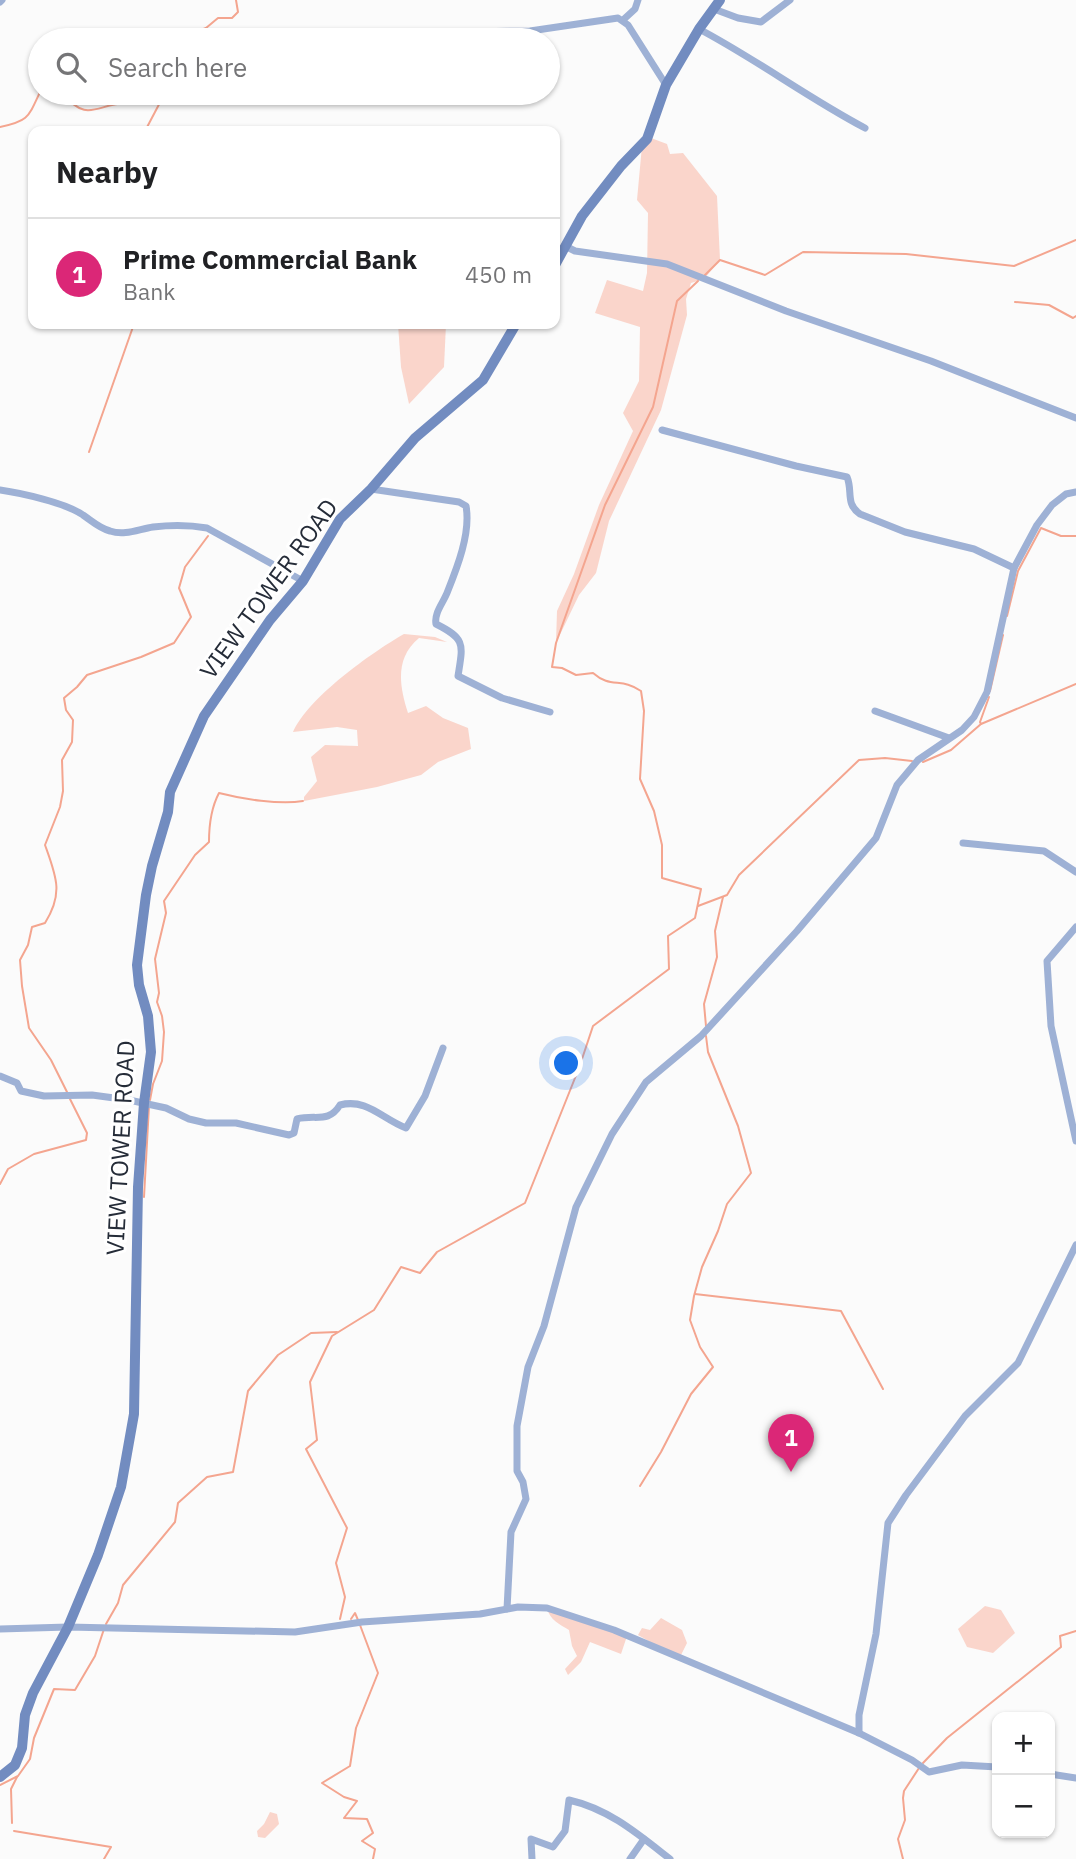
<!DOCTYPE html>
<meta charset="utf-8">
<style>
:root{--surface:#fff;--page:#f2f2f2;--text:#202124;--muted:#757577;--line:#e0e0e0;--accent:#db2777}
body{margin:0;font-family:"IBM Plex Sans",sans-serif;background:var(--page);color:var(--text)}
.controls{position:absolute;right:21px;bottom:21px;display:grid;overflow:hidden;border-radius:14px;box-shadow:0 2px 5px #0004}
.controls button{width:63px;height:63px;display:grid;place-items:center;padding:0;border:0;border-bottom:2px solid var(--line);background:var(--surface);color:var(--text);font:35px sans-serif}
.you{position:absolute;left:567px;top:1064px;width:24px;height:24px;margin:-18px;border:5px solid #fff;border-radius:50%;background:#1a73e8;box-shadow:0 0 0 10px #1a73e833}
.badge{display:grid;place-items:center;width:46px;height:46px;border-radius:50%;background:var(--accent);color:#fff;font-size:23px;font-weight:700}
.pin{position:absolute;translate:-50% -58px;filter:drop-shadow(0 2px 4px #0008)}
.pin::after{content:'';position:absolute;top:37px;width:24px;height:21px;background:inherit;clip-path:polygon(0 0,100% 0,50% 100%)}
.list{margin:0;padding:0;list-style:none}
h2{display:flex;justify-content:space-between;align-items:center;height:91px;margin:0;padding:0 28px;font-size:30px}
h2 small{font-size:23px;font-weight:400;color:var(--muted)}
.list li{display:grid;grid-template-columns:46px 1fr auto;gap:21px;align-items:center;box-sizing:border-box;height:112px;padding:0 28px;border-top:2px solid var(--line)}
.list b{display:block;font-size:26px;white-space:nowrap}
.list p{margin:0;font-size:23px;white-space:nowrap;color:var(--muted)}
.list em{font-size:23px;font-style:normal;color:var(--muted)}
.icon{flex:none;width:38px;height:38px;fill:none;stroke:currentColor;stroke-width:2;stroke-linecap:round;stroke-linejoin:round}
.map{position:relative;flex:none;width:1076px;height:1859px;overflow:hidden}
.search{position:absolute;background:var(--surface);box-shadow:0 2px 5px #0004;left:28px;top:28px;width:532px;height:77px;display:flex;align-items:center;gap:18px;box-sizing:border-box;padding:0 24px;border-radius:38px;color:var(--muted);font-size:26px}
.panel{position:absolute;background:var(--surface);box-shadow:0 2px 5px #0004;left:28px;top:126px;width:532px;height:203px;border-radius:14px}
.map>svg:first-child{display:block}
.green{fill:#fad5cb}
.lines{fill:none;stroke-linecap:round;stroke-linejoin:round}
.stream{stroke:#f4a58f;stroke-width:2}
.street{stroke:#9eb1d5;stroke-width:7}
.secondary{stroke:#728cc0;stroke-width:10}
.labels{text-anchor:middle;stroke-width:6;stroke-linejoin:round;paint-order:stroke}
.street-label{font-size:24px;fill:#252c38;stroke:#fff}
</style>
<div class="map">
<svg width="1076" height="1859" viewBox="0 0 1076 1859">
<rect width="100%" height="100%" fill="#fbfbfb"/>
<g class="green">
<polygon points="643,135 667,144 670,154 683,153 717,196 720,260 704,279 691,283 686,299 687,315 661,410 609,521 596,573 579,595 556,643 557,611 574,574 599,505 633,431 623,413 639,381 640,327 595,313 607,280 643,291 647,273 648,213 637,200"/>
<polygon points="398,324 446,324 444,367 409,404 401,367"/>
<path d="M404,634L435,637L447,642L419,638C395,658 399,685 408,713L426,706L443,718L468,728L471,749L438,762L421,775L377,787L304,801V797L317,781L311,757L325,745L358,746L357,730L337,727L293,732C309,697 371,653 404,634Z"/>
<polygon points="985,1606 1001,1610 1015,1633 993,1653 967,1647 958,1629"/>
<path d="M547,1608L627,1636L621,1654L590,1642L581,1662L568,1675L565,1669L577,1656L572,1646L569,1630C559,1624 550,1620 547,1608Z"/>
<polygon points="661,1618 682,1630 687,1643 681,1655 661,1648 638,1635 642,1628 650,1630"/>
<polygon points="270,1812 277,1814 279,1824 265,1838 258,1837 257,1831 264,1824"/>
</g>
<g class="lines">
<g class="stream">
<polyline points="175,40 206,28 218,18 232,18 238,12 236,0"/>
<path d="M62,93C88,124 96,104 126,103L131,93"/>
<polyline points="340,93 340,100 411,98 437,101"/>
<path d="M0,127C28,121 28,118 40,92"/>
<polyline points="145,131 165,93"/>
<polyline points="705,275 720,260 765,275 803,252 906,254 1014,266 1076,240"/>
<polyline points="1015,302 1049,305 1073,318 1076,316"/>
<polyline points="89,452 134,324"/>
<polyline points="1007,616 1018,571 1041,528 1061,536 1076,536"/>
<polyline points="990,691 1003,635"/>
<polyline points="981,724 980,722 989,697"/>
<polyline points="923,762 951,750 981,724 1076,684"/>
<polyline points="698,906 727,895 739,875 859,760 885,758 912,761"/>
<polyline points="706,1026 704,1004 717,957 715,931 723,897"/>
<path d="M68,1094L51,1060L29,1028L22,986L20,960L28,945L32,927L45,923C64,893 56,876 45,845L60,807L63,791L62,760L72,742L73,720L66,710L64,698L77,687L87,675L141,657L174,643L191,617L179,588L185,567L208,536"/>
<path d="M150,1100L153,1084L162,1061L164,1032L162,1016L157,1002L159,993L155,959L166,913L164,901L195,855L209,842C209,826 211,808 219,793C242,799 280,805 303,801"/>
<polyline points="0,1184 8,1169 34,1154 86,1140 87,1133 70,1099"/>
<polyline points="144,1197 149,1106"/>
<polyline points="695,1294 841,1311 883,1389"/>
<polyline points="640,1486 661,1452 691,1394 713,1367 700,1347 690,1320 694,1296 702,1267 718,1231 727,1204 751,1173 738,1126 708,1052 706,1036"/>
<path d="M340,1619L345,1597L336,1563L347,1528L306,1449L317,1440L310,1382L332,1336L374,1310L401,1267L420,1273L437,1252L525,1203L579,1068L593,1026L669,969L668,936L695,918L701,889L662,878V845L654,811L640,779L644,711L641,691C621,677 611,689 593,673L576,675L562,668L552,667L556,643L605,505L653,407L677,301L698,281"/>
<polyline points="351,1619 355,1613 358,1620"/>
<polyline points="106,1624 118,1603 123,1585 175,1522 178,1503 207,1477 233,1472 248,1391 278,1355 311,1333 337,1332"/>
<polyline points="360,1625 378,1673 356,1728 350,1766 322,1783 344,1797 357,1801 344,1818 367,1819 373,1833 362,1841 375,1849 373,1859"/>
<polyline points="923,1763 947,1738 1061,1647 1060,1636 1076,1631"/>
<polyline points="0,1785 18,1776 30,1759 34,1738 54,1689 75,1690 95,1656 104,1629"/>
<polyline points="12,1823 11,1789 17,1777"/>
<polyline points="14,1831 111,1847 104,1859"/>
<polyline points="903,1859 898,1839 905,1820 903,1798 904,1791 919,1768"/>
</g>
<g class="street">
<polyline points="0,2 2,0"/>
<polyline points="714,9 738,18 761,22 790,0"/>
<polyline points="623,20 635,9 638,0"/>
<path d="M699,29C756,59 808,98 865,128"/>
<polyline points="409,33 530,31 618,18 628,25 666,85"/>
<polyline points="565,246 575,251 667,264 786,311 931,361 1076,418"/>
<path d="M662,430L796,466L847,477C853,491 845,504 860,514L905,532L974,549L1014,568"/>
<path d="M371,489L459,502L466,506C471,533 457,568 447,593C443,603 434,613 436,624C466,639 463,644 458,676L502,698L550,712"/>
<path d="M0,490C21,493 66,503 83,515C92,521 99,528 110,531C125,536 139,529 153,527C170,525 190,525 207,528L303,581"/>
<polyline points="875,711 949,738"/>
<polyline points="963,843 1044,851 1076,872"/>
<polyline points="1076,927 1047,961 1051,1026 1076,1141"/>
<path d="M0,1076L17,1083L21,1091L44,1096L92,1095L129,1100L166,1108L189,1119L206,1123H236L289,1135L294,1133L297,1119C316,1114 328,1124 340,1105C367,1098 382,1119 406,1128L425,1096L443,1048"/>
<polyline points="507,1609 511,1532 526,1499 523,1482 517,1471 517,1426 528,1367 544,1326 576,1207 612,1134 646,1082 701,1036 797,931 876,838 897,785 918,760 962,730 974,717 987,692 1014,568 1037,525 1052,505 1066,494 1076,492"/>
<polyline points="0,1629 68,1627 295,1632 362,1622 480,1614 518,1607 547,1608 614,1630 859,1733 912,1760 929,1772 962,1765 997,1767"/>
<polyline points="859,1733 859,1715 876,1634 888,1523 906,1495 965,1416 1018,1363 1076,1245"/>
<polyline points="1050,1774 1076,1778"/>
<path d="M532,1859L531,1839L553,1847L565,1831L569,1800C609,1809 638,1834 670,1859"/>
<polyline points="630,1859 644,1839"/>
</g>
<g class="secondary">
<polyline points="555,265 582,216 621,166 647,139 666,85 699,29 720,0"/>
<polyline points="0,1777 15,1765 22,1748 25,1715 33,1693 68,1627 98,1555 121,1487 134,1414 138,1187 144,1103 151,1052 148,1016 139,985 137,965 146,895 152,866 168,812 170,792 204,716 270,620 303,581 340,519 371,489 415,438 483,380 516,324"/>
</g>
</g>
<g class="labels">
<g class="street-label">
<text transform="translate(269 589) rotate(-54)" y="8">VIEW TOWER ROAD</text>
<text transform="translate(121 1148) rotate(-87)" y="8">VIEW TOWER ROAD</text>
</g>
</g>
</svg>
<div class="controls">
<button>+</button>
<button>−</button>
</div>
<div class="you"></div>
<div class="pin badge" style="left:791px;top:1472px">1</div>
<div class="search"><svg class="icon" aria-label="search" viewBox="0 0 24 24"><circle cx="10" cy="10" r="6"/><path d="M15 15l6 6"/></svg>Search here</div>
<section class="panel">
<h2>Nearby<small></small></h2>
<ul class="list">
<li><span class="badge">1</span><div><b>Prime Commercial Bank</b><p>Bank</p></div><em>450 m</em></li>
</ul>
</section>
</div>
